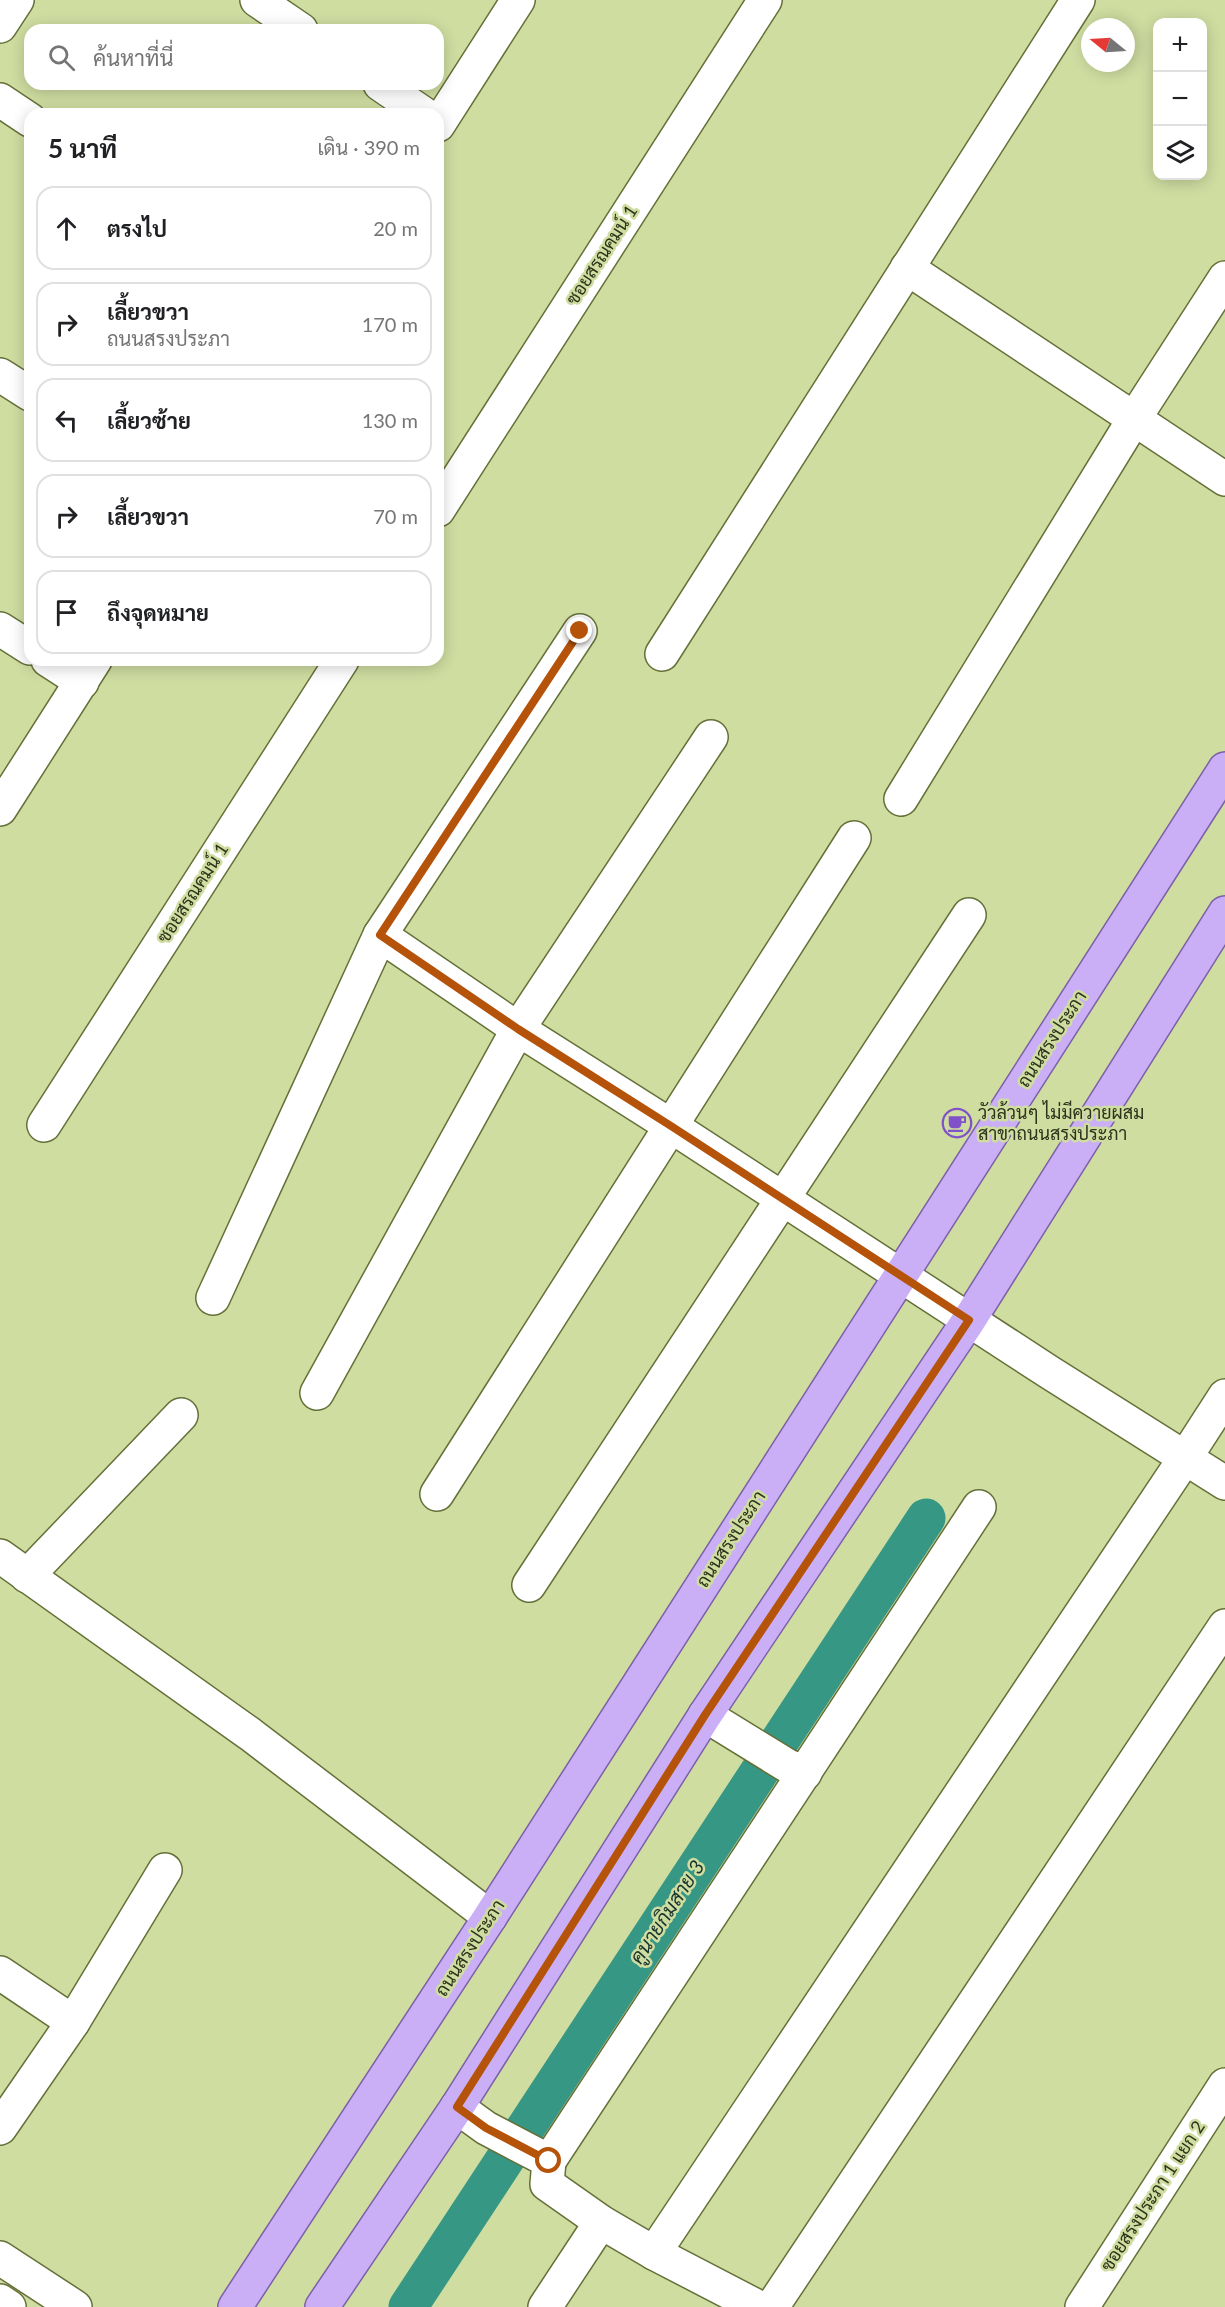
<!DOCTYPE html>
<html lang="th">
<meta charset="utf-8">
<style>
:root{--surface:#fff;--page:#f6f6f6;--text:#202124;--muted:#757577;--line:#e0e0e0}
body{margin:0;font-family:Lato,Sarabun,sans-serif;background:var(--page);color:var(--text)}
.controls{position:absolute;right:18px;top:18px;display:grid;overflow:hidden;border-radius:12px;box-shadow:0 3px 15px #0003}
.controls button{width:54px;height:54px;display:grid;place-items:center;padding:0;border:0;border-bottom:2px solid var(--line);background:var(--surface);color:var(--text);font:30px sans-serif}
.compass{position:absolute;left:1081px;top:18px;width:54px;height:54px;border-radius:50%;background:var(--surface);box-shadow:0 3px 15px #0003;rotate:288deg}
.stop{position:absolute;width:18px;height:18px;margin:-14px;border:4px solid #b45309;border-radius:50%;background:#fff}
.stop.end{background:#b45309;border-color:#fff;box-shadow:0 2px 6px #0008}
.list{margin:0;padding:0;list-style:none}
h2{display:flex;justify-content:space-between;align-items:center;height:78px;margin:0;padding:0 24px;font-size:26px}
h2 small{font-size:20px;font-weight:400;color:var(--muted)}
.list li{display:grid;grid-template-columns:39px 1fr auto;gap:18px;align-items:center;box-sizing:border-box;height:84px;margin:0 12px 12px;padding:0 12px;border:2px solid var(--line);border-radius:18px}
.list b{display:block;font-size:22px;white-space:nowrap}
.list p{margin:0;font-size:20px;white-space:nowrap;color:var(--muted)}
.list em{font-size:20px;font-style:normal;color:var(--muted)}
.icon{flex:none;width:33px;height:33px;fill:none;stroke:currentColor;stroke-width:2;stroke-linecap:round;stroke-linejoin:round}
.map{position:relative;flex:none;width:1225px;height:2307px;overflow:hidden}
.search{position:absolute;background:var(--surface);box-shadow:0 3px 15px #0003;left:24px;top:24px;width:420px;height:66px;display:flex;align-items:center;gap:15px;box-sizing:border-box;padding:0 21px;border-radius:18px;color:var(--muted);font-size:22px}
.panel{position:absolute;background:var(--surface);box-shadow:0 3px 15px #0003;left:24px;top:108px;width:420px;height:558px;border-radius:18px}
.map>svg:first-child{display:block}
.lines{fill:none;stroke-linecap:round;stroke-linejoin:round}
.canal{stroke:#379785;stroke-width:39}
.minor-casing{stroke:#657038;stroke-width:36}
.major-casing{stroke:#7c60a7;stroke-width:36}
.minor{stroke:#fff;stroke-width:33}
.major{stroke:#caaff7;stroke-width:33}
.route{stroke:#b45309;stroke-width:8}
.labels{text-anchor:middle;stroke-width:5;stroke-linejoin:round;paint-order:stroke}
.street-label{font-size:18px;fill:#2e331b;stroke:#cfdda1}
.poi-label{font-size:18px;fill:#2e331b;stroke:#cfdda1;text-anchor:start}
.water-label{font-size:20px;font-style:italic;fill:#17342e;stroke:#cfdda1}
</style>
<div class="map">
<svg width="1225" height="2307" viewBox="0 0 1225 2307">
<rect width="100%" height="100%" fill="#cfdda1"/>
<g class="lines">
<polyline class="canal" points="408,2307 926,1518"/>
<g class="minor-casing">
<g id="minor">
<polyline points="257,0 301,30"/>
<polyline points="0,26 17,0"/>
<polyline points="380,84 424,114"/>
<polyline points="0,100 30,120"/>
<polyline points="438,125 518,0"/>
<polyline points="907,268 1225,479"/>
<polyline points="0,375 30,394"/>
<polyline points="438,510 765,0"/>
<polyline points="0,629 30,648"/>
<polyline points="662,654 1078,0"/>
<polyline points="48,660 82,682"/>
<polyline points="901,799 1134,419 1225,278"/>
<polyline points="0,809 95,660"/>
<polyline points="380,935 518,1029 671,1126 1049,1372 1225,1483"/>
<polyline points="44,1125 342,660"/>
<polyline points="213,1298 380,935 580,631"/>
<polyline points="317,1393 518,1029 711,737"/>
<polyline points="437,1494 854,838"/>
<polyline points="0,1556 250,1734 490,1917"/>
<polyline points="27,1576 181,1415"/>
<polyline points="529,1585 969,915"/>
<polyline points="705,1715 788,1766 805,1773"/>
<polyline points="0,1973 73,2022"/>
<polyline points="457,2107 486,2128 549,2161 547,2184 601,2222 654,2253 758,2307"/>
<polyline points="0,2128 73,2022 165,1870"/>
<polyline points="549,2161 979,1507"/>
<polyline points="654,2253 1185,1458 1225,1396"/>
<polyline points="0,2258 75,2307"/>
<polyline points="0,2301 9,2307"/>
<polyline points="545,2307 601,2222"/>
<polyline points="772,2307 1225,1626"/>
<polyline points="1082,2307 1225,2085"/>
</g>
</g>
<g class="major-casing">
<g id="major">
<polyline points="235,2307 490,1917 1225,769"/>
<polyline points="322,2307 457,2107 705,1715 969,1320 1225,913"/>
</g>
</g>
<use href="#minor" class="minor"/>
<use href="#major" class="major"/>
</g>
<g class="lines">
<polyline class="route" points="549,2161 486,2128 457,2107 705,1715 969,1320 671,1126 518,1029 380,935 580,631"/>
</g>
<defs>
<g id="cafe-ring" transform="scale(1.5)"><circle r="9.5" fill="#cfdda1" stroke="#8151c9" stroke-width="1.5"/><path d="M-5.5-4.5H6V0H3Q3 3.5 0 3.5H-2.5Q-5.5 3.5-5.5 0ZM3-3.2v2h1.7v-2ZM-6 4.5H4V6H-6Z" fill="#8151c9"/></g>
</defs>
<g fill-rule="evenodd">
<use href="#cafe-ring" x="957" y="1123"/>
</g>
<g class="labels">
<g class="street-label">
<text transform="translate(602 255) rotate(-57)" y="6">ซอยสรณคมน์ 1</text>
<text transform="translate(193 893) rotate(-57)" y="6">ซอยสรณคมน์ 1</text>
<text transform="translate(1052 1039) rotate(-57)" y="6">ถนนสรงประภา</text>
<text transform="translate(731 1539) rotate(-57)" y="6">ถนนสรงประภา</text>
<text transform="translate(470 1948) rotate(-57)" y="6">ถนนสรงประภา</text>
<text transform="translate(1153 2196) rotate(-57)" y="6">ซอยสรงประภา 1 แยก 2</text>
</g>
<g class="poi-label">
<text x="978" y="1119">วัวล้วนๆ ไม่มีควายผสม<tspan x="978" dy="21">สาขาถนนสรงประภา</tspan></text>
</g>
<g class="water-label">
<text transform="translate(667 1912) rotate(-57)" y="7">คูนายกิมสาย 3</text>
</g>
</g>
</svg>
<div class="controls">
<button>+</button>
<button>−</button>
<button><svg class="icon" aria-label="layers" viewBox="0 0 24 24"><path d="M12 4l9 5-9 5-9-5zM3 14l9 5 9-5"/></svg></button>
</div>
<svg class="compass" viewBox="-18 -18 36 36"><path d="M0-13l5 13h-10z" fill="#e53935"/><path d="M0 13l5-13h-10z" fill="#757577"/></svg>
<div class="stop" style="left:549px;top:2161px"></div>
<div class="stop end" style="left:580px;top:631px"></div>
<div class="search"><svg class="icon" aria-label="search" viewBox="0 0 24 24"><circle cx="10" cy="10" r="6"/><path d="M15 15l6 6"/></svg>ค้นหาที่นี่</div>
<section class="panel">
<h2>5 นาที<small>เดิน · 390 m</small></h2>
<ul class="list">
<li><svg class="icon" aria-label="ahead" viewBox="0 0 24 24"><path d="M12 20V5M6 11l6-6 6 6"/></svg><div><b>ตรงไป</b></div><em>20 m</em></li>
<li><svg class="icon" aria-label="right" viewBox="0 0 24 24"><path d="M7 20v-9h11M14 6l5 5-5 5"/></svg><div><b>เลี้ยวขวา</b><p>ถนนสรงประภา</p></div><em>170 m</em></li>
<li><svg class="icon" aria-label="left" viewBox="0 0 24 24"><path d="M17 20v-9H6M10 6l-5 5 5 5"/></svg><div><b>เลี้ยวซ้าย</b></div><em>130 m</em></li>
<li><svg class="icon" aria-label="right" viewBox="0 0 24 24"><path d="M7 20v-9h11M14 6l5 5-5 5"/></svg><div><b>เลี้ยวขวา</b></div><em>70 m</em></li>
<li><svg class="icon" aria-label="arrive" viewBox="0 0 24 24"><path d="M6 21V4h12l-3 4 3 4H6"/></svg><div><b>ถึงจุดหมาย</b></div></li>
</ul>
</section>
</div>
